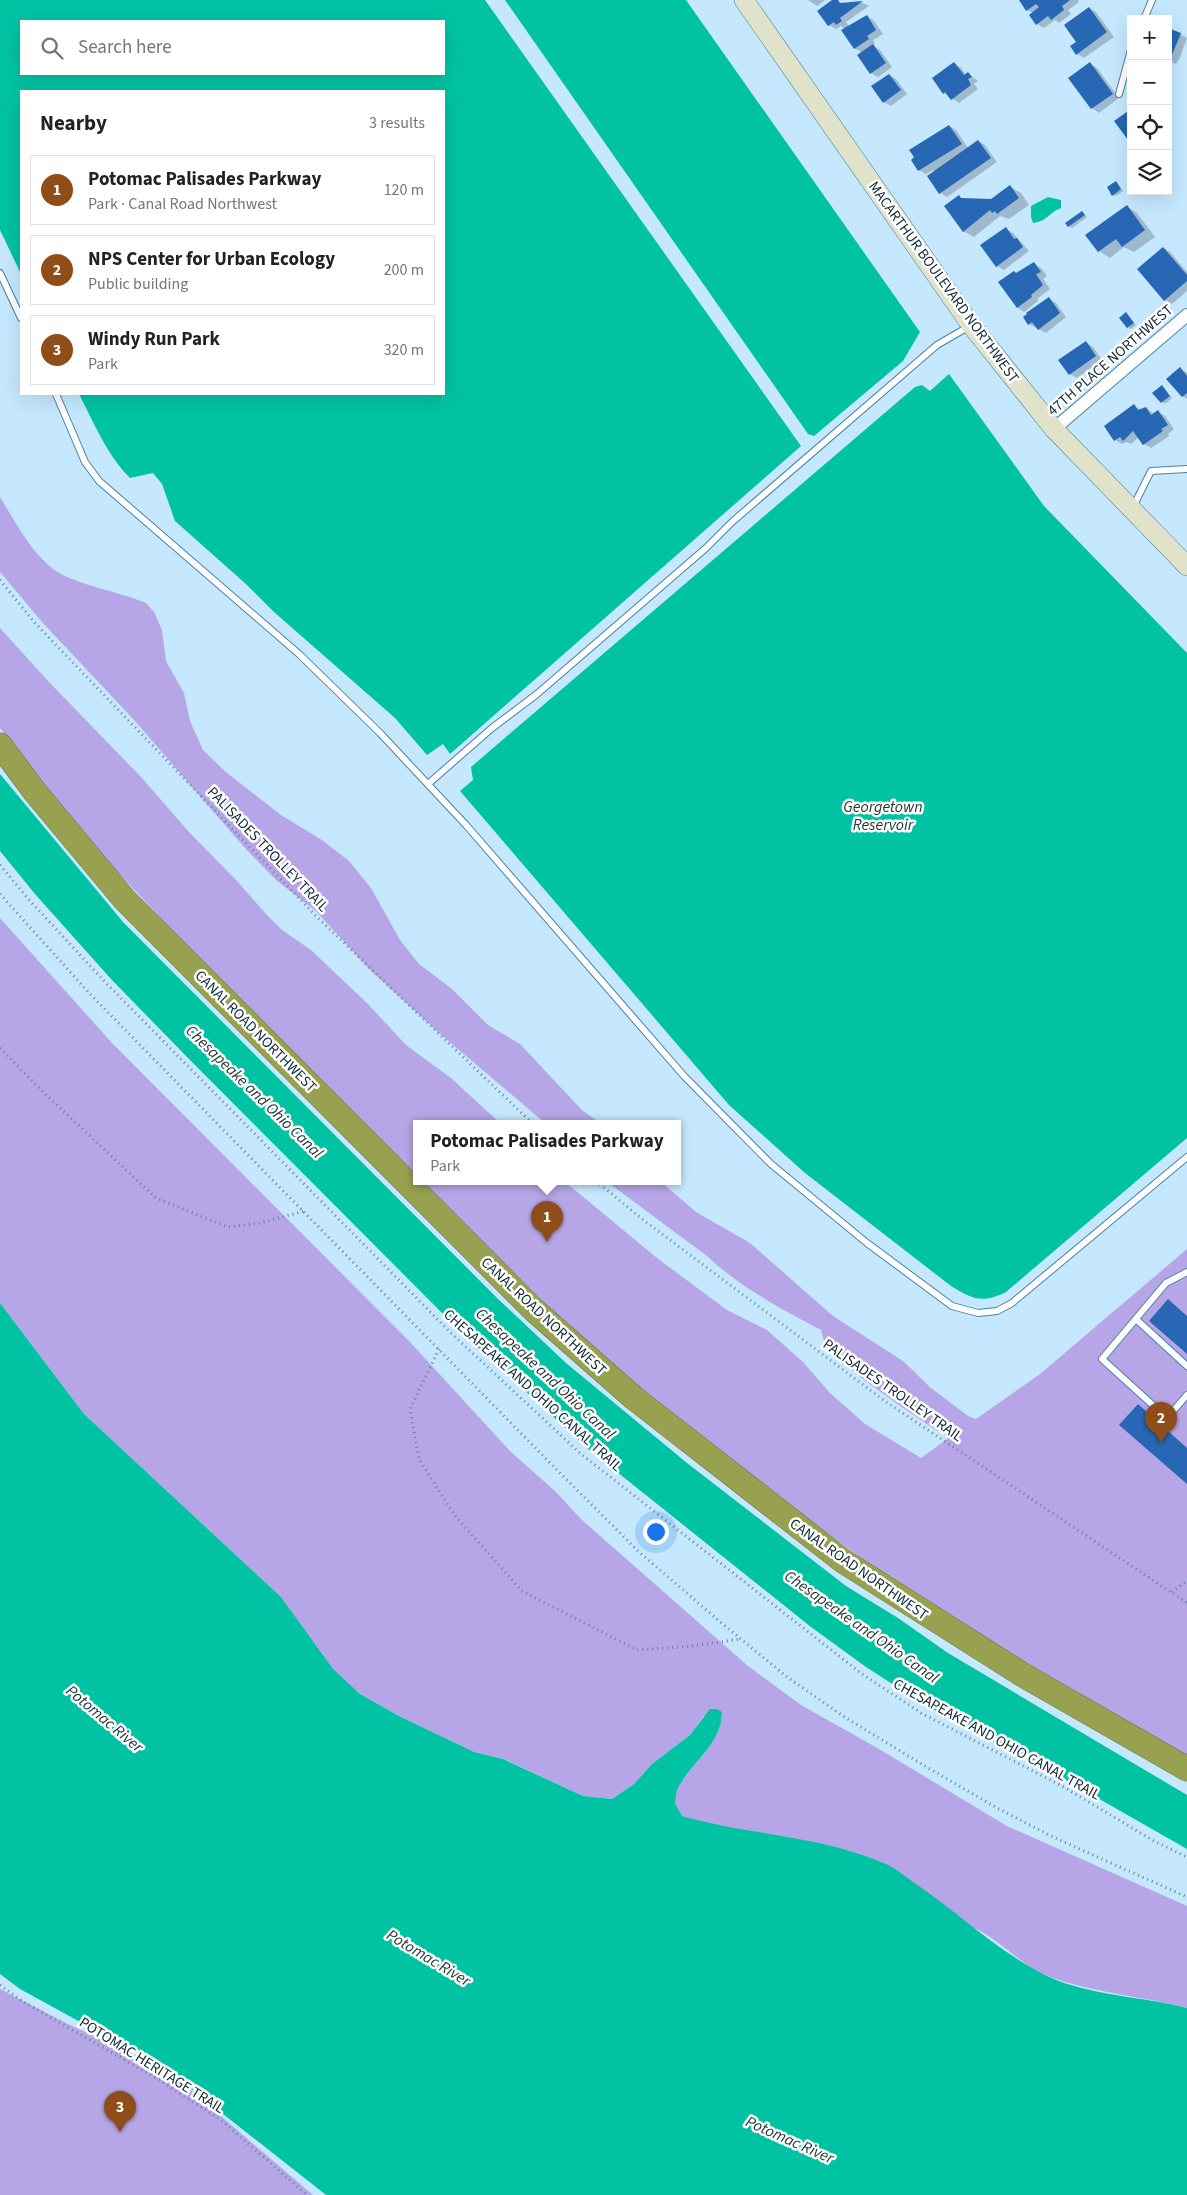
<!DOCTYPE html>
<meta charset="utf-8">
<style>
:root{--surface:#fff;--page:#f6f6f6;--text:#222;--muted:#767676;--line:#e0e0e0;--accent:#8f4e19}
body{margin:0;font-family:"Source Sans 3",sans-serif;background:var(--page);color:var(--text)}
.controls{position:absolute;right:15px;top:15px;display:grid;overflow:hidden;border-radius:0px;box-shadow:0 5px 20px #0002}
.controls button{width:45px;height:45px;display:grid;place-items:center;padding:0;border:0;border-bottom:1px solid var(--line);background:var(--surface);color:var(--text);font:25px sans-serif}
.you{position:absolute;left:655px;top:1531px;width:18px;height:18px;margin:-12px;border:4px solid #fff;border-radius:50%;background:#1a73e8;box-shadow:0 0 0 8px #1a73e833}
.badge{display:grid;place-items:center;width:32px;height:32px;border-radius:50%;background:var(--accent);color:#fff;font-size:16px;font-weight:700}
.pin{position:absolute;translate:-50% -41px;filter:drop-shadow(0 1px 2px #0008)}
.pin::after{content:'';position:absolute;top:26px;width:18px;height:15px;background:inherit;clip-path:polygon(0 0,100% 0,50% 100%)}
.popup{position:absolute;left:413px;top:1120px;width:268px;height:65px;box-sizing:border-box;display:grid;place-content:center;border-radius:0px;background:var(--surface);filter:drop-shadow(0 1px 4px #0005);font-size:16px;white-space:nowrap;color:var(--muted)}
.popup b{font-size:19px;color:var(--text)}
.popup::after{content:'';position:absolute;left:50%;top:100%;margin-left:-10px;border:10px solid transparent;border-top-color:var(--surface)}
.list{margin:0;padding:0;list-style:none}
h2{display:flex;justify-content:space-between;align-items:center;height:65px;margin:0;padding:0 20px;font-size:21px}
h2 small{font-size:16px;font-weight:400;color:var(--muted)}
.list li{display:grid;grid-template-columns:32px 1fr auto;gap:15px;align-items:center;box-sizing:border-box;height:70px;margin:0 10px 10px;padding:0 10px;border:1px solid var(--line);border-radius:0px}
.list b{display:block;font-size:19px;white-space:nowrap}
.list p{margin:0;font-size:16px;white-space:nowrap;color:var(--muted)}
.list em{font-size:16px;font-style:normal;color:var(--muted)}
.icon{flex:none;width:28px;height:28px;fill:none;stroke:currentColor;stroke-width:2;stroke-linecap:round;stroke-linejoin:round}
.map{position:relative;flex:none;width:1187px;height:2195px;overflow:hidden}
.search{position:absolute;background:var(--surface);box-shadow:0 5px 20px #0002;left:20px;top:20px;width:425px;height:55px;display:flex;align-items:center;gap:12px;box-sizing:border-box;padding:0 18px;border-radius:0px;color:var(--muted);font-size:19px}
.panel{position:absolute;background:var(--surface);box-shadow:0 5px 20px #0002;left:20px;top:90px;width:425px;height:305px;border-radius:0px}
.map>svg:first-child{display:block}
.green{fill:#b6a6e7}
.water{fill:#00c3a3;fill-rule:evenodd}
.shadow{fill:#0003}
.building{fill:#2767b4}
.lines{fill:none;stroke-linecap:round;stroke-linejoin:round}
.lane-casing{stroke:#4782a3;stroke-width:8}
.street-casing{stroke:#4782a3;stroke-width:14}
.secondary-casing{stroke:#4782a3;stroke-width:20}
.highway-casing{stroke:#687847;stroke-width:25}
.path{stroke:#668495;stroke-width:3;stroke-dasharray:1 4;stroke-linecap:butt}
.lane{stroke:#fff;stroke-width:6}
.street{stroke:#fff;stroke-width:12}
.secondary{stroke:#e0e3ca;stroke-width:19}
.highway{stroke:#97a14f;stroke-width:24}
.labels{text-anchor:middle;stroke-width:5;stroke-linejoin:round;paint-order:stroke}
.street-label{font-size:15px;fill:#122b39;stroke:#fff}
.water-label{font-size:16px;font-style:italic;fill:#1c352e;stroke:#fff}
</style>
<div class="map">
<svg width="1187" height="2195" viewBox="0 0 1187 2195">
<rect width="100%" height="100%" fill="#c5e8fe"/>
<g class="green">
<path d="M0,497C15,521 30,551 53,569C72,584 121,592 146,603L154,612L162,630L166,661L184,693L190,721L203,750L227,773L281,815L322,840L349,861L371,888L400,940L419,964L452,989L488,1025L520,1044L582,1110L600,1123H545L439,1033L369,969L316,911L276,880L244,847L135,721L42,622L0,572Z"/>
<polygon points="0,628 48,681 142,778 188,831 237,881 267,915 282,930 311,950 368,1004 406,1045 451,1078 500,1123 417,1123 417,1176 197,957 85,837 38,778 0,728"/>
<path d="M0,918L112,1043L410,1342L511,1452L555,1491L582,1520L748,1666L801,1705L879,1749L1007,1826L1187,1906V2008C1141,1996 1095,1993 1050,1977C1022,1967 1001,1940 974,1928C886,1890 795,1858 706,1823L682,1816L675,1803C676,1798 676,1792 678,1788C692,1761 722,1744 722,1712L704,1716L690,1735L652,1764L634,1784L612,1799L583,1796L504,1759L474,1752L399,1716L360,1694L333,1670L281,1597L84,1414L0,1303Z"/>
<path d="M422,1181H564L657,1258L727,1310L767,1330L803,1362L830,1393L865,1424L921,1458L950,1437L936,1430C913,1414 834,1363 824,1341C823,1338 822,1334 821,1330C782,1309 739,1287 707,1256L606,1181H660L696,1212L750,1243L833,1316L903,1361L931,1388L968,1416L976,1419L1040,1374L1187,1249V1756L1041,1673L872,1566L742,1470L656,1405L564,1322Z"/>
<polygon points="0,1989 68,2024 166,2069 313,2195 0,2195"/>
</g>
<g class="water">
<path d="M0,0H485L801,446L450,754L443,744L427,755L395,718L274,612L247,585L175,521L162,484L153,473L130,478C107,455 94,423 79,394H444V91H21V274L0,230ZM21,21H444V74H21Z"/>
<polygon points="505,0 686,0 920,332 903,361 814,436 808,434"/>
<path d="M1048,197L1061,200V208C1048,213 1048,221 1033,223L1031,217V206Z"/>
<path d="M949,374L1044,506L1187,653V1138L1006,1292C982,1304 972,1299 951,1286L805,1173L729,1105L460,791L473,780L471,767L915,387L922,385L930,391Z"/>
<polygon points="0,774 123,922 496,1297 566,1363 687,1463 846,1586 898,1618 948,1653 1187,1795 1187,1849 1066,1780 925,1705 866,1667 811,1627 587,1448 456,1327 189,1059 111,979 35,894 0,851"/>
<path d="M0,1303L84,1414L281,1597L333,1669L360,1694L399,1716L474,1752L503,1759L583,1796L612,1799L634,1784L652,1764L690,1735L710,1709H717L722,1712C722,1744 692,1761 678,1788C676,1792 676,1798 675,1803L682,1816C747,1835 818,1835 881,1862C893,1866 903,1875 913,1882C958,1912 998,1952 1047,1976C1090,1996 1141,1996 1187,2008V2195H326L166,2069L20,1989L0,1974Z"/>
</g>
<g class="shadow">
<polygon points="808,0 825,0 817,6"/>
<polygon points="835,0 844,4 863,3 869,6 846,22 849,26 867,16 874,21 883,34 873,40 875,43 872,45 880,50 892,67 878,77 871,73 863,53 854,48 845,29 841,26 836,29 829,25"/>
<polygon points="1021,0 1078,0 1079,2 1068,10 1071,14 1059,23 1055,20 1044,28 1037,24 1033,13 1027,10"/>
<polygon points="1089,8 1096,12 1114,37 1084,58 1077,54"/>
<polygon points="1180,34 1187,38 1179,60 1178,60 1176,64 1168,61"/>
<polygon points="954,64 961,68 966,75 968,74 978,81 974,84 978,89 959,103 944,93"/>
<polygon points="1090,64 1097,68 1119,98 1099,113 1092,108"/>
<polygon points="889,75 896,79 907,94 891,106 884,102"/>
<polygon points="949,126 956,130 968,148 978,141 985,145 997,162 947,197 940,193 934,170 926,174 919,170 912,161"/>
<polygon points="1116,182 1123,191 1116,196 1113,195"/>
<polygon points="1010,187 1021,193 1029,205 1009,219 1000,216 974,237 963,231 959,197 964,199 991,200"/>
<polygon points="1127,207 1137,213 1155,237 1134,252 1124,247 1110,258 1099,251"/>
<polygon points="1082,213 1087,217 1072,228 1069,226"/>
<polygon points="1006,229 1013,233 1029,251 1004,270 997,266"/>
<polygon points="1163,248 1170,252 1187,272 1187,291 1172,304 1165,300"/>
<polygon points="1034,264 1041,268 1047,276 1043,279 1050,289 1037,299 1038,301 1024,312 1017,307 1017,274"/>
<polygon points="1049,299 1056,303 1066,317 1046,333 1029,324"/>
<polygon points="1126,314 1136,325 1131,329 1128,327"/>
<polygon points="1086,343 1093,347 1102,360 1077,378 1070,374"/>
<polygon points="1180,369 1187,373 1187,399 1182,396"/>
<polygon points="1162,387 1172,398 1165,404 1154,393"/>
<polygon points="1134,406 1141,410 1146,408 1154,414 1158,412 1165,416 1174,429 1168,434 1169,436 1151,448 1144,444 1139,437 1131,444 1127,442 1122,444 1115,440 1106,427"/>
</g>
<g class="building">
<polygon points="832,0 838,0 840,3 863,1 840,18 842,21 836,25 834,22 828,26 817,11"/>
<polygon points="1019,0 1070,0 1062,6 1064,10 1051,20 1048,16 1036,25 1029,15 1039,7 1036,4 1026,11"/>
<polygon points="1089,7 1107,32 1076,55 1070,46 1076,42 1064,25"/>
<polygon points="867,15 876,30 867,36 869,39 854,49 841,30"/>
<polygon points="1168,28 1181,33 1169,62 1168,62"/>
<polygon points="873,44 886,63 870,74 857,55"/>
<polygon points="954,62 964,75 968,72 972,77 968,79 971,85 951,100 945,92 943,94 932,78"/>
<polygon points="1090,62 1113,94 1091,109 1068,78"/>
<polygon points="889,74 901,90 883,103 871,86"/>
<polygon points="1131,109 1131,144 1114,121"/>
<polygon points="949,125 962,144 918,171 911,160 914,157 909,150"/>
<polygon points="978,140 991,158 939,194 927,176"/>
<polygon points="1116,181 1121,189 1112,196 1107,187"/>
<polygon points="1010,185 1019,198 997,214 995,211 992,213 990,210 963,232 944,206 959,195 961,198 991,199"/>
<polygon points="1127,205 1145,230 1122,247 1116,239 1098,252 1085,235"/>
<polygon points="1082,211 1085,215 1068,227 1065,223"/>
<polygon points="1006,227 1014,239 1017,238 1023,247 996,267 980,245"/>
<polygon points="1163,247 1187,275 1187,281 1164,301 1137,269"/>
<polygon points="1034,262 1041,272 1036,274 1043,285 1031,295 1032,297 1017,308 998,282 1014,271 1016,273"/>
<polygon points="1049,297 1060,313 1038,330 1032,322 1028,325 1023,317 1027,314 1026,313"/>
<polygon points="1126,312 1134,323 1127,328 1119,318"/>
<polygon points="1086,341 1096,356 1069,375 1058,360"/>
<polygon points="1180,367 1187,376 1187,393 1182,397 1166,379"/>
<polygon points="1162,385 1170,396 1161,403 1152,393"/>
<polygon points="1134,404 1138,410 1146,407 1151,415 1158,410 1168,425 1161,429 1163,431 1143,445 1133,431 1123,441 1120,437 1114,441 1104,426"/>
<polygon points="1168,1299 1187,1316 1187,1354 1149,1321"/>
<polygon points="1138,1404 1187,1448 1187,1484 1119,1425"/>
</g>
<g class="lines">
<g class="lane-casing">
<g id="lane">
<polyline points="1144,19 1152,0"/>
<polyline points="1119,94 1131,50"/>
<polyline points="0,273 21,318"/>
<polyline points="56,394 85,462 99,481 299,654 380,733 466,825 684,1076 771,1164 867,1243 952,1306 978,1313 997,1311 1012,1303 1187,1157"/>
<polyline points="1133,507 1151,471 1187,469"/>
<polyline points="428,784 492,728 537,694 706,548 732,522 937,345 968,327"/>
<polyline points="1187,1272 1166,1283 1102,1359 1167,1418 1187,1395"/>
<polyline points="1137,1320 1187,1366"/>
</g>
</g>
<g class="street-casing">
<polyline id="street" points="1054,429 1187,315"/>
</g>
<g class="secondary-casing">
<polyline id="secondary" points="744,0 971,325 1054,429 1187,566"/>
</g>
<g class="highway-casing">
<polyline id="highway" points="0,745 35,792 125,900 534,1310 634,1398 843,1561 1023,1675 1187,1769"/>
</g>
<g class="path">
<polyline points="0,580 34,622 316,916 532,1123"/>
<polyline points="0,865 30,901 106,983 451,1333 581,1454 862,1674 921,1713 1062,1786 1154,1841 1187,1857"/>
<polyline points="0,894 90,994 558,1471 639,1552 724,1625 787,1677 846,1718 930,1769 997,1808 1055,1838 1187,1897"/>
<polyline points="0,1048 43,1092 156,1198 228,1227 261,1223 304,1211"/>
<polyline points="596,1181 642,1219 886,1402 1187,1603"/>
<polyline points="439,1349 410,1409 419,1459 455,1516 522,1591 637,1650 692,1646 740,1639"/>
<polyline points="1172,1592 1187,1581"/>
<polyline points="0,1985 22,2001 161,2081 221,2120 307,2195"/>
</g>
<use href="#lane" class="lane"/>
<use href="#street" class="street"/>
<use href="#secondary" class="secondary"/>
<use href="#highway" class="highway"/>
</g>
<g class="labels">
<g class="street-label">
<text transform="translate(944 282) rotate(54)" y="5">MACARTHUR BOULEVARD NORTHWEST</text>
<text transform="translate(1110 360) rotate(-41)" y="5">47TH PLACE NORTHWEST</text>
<text transform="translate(268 849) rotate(46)" y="5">PALISADES TROLLEY TRAIL</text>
<text transform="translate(256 1031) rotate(45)" y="5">CANAL ROAD NORTHWEST</text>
<text transform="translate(544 1316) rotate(43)" y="5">CANAL ROAD NORTHWEST</text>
<text transform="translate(533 1390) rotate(42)" y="5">CHESAPEAKE AND OHIO CANAL TRAIL</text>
<text transform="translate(893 1390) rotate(35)" y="5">PALISADES TROLLEY TRAIL</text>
<text transform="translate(859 1569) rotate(35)" y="5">CANAL ROAD NORTHWEST</text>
<text transform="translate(997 1739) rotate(29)" y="5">CHESAPEAKE AND OHIO CANAL TRAIL</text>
<text transform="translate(152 2065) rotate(32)" y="5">POTOMAC HERITAGE TRAIL</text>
</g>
<g class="water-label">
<text x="883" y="812">Georgetown<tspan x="883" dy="18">Reservoir</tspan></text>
<text transform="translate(255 1091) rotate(44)" y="6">Chesapeake and Ohio Canal</text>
<text transform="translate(546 1373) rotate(43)" y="6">Chesapeake and Ohio Canal</text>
<text transform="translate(862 1626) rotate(35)" y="6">Chesapeake and Ohio Canal</text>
<text transform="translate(105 1718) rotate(40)" y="6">Potomac River</text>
<text transform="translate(429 1957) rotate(31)" y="6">Potomac River</text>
<text transform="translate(790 2139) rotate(24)" y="6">Potomac River</text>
</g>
</g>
</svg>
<div class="controls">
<button>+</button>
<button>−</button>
<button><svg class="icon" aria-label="locate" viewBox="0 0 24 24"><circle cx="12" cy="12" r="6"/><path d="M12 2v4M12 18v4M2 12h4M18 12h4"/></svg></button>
<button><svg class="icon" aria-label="layers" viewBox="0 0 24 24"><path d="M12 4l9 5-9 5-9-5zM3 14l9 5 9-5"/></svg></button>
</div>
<div class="you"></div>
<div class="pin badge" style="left:547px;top:1242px">1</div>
<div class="popup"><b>Potomac Palisades Parkway</b>Park</div>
<div class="pin badge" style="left:1161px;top:1443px">2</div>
<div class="pin badge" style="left:120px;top:2132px">3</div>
<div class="search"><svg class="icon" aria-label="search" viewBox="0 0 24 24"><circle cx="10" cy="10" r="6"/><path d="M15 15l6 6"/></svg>Search here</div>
<section class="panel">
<h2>Nearby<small>3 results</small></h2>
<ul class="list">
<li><span class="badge">1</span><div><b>Potomac Palisades Parkway</b><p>Park · Canal Road Northwest</p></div><em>120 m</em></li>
<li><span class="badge">2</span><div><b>NPS Center for Urban Ecology</b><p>Public building</p></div><em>200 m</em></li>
<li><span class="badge">3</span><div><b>Windy Run Park</b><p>Park</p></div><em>320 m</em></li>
</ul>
</section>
</div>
